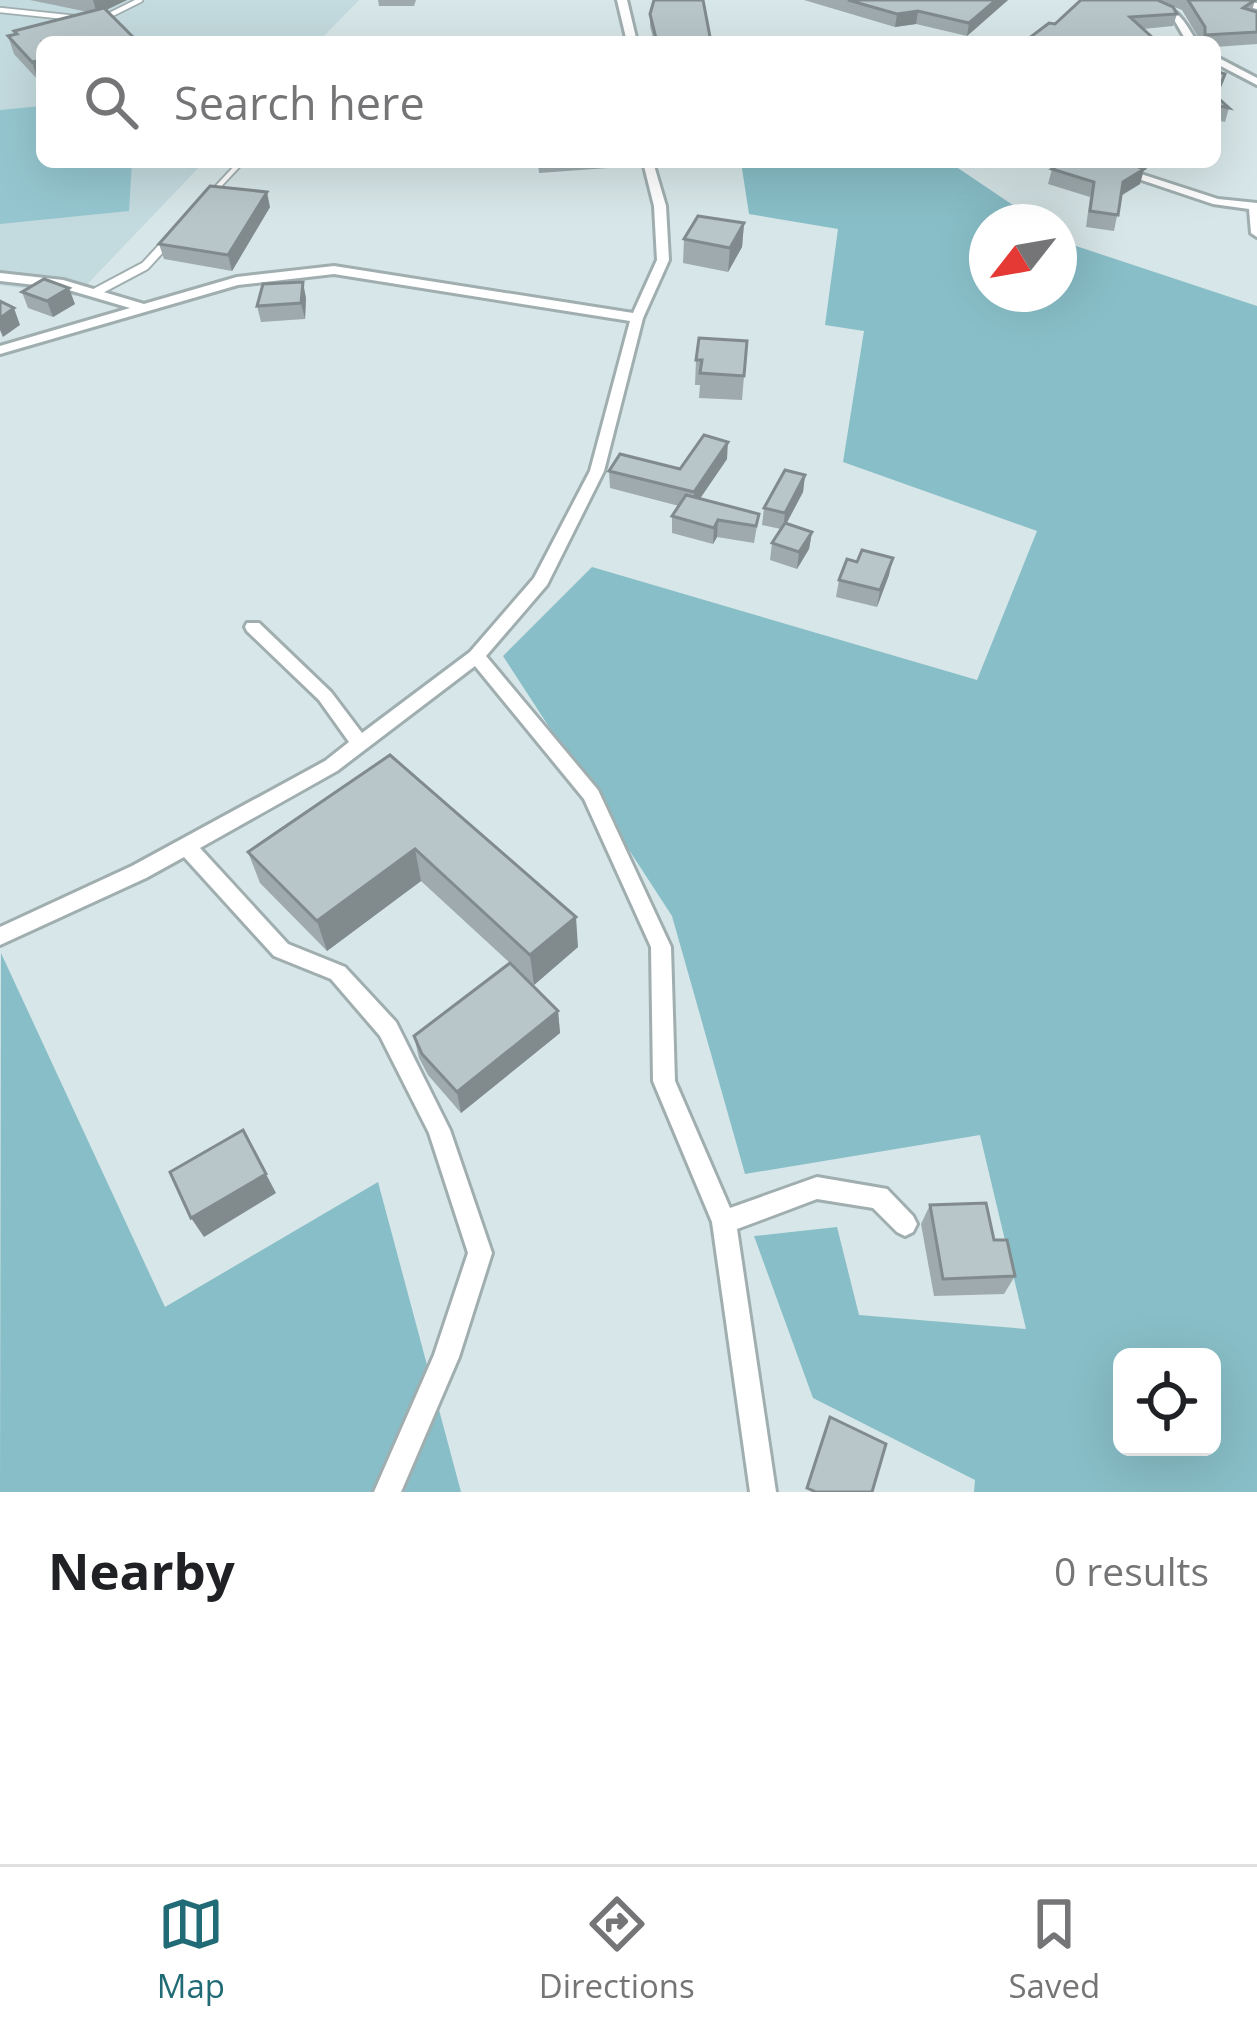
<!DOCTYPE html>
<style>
:root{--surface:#fff;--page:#f2f2f2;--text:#202124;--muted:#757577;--line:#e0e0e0;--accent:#216b76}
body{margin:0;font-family:"Open Sans",sans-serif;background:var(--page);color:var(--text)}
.controls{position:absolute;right:36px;bottom:36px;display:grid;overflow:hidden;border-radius:18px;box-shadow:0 12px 48px #0002}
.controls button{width:108px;height:108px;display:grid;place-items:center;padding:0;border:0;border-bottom:3px solid var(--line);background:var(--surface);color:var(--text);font:60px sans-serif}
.compass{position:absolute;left:969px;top:204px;width:108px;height:108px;border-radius:50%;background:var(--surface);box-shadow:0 12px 48px #0002;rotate:239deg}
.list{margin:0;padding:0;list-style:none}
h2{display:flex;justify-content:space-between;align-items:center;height:156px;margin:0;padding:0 48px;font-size:51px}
h2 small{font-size:39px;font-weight:400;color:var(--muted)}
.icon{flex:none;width:66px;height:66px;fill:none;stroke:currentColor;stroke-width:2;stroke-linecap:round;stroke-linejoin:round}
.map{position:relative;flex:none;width:1257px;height:1492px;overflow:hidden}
.search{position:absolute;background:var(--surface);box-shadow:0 12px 48px #0002;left:36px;right:36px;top:36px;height:132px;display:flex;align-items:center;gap:30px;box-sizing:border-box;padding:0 42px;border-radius:18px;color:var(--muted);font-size:45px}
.sheet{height:372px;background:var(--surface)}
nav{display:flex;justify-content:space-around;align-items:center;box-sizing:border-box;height:168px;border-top:3px solid var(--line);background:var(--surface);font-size:33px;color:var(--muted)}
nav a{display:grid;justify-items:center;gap:6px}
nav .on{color:var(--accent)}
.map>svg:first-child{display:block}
.built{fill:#c3dade}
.green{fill:#95c6cf}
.forest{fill:#88bec7;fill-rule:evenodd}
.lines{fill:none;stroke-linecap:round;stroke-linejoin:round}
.lane-far1-casing{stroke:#a0aeb0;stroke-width:8}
.lane-casing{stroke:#a0aeb0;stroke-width:12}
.street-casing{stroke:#a0aeb0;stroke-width:6}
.lane-far1{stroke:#fff;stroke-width:4.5}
.lane{stroke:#fff;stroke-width:8}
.street{fill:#fff;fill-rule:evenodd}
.wall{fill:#9eaaad}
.shaded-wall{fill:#818b8d}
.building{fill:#b8c6c9;stroke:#818b8d;stroke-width:3}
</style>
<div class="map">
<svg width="1257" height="1492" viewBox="0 0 1257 1492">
<rect width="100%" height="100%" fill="#d7e6e8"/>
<polygon class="built" points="0,0 359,0 318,42 42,42 42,162 204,162 76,296 0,285"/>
<polygon class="green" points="42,106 42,162 132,162 129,211 0,224 0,110"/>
<g class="forest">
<path d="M741,162H949L1038,222H987V294H1059V236L1073,245L1257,306V1492H974L975,1480L813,1398L754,1236L837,1227L859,1315L1026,1329L980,1135L745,1174L672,916L503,656L592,567L977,680L1037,531L843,462L864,331L825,325L838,229L749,214ZM1122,1357H1212V1447H1122Z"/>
<polygon points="1,953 165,1307 378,1182 461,1492 0,1492"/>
</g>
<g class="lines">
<g class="lane-far1-casing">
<g id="lane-far1">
<polyline points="0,10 76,18"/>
<polyline points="104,18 140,0"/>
<polyline points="213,192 241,162"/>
</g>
</g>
<g class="lane-casing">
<polyline id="lane" points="96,292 145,266 169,240"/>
</g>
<g class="street-casing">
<g id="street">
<polygon points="617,0 627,0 637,42 627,42"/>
<polygon points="1228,0 1257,3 1257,9 1230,2"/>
<path d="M1152,2C1176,5 1185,22 1197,42H1187L1172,16L1152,6Z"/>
<polygon points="1215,56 1257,78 1257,85 1215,63"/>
<polygon points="643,162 653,162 666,206 669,260 643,318 604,471 547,585 486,656 598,790 671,947 675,1081 730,1208 817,1177 887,1189 913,1216 917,1224 913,1232 905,1236 897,1232 873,1208 817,1199 737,1229 776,1492 750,1492 712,1222 653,1081 651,947 584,799 475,666 337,771 200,848 288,944 345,967 396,1022 450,1130 492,1253 459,1357 401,1492 374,1492 434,1355 468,1253 429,1133 380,1036 331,979 274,956 184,857 146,878 0,945 0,927 132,866 325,761 349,742 319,700 247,631 245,627 247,623 259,623 331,692 362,733 470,652 534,578 590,471 630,321 334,274 238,285 0,354 0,346 130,308 62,288 0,281 0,273 63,280 144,304 237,277 334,266 633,313 657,260 654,206"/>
<polygon points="1088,162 1104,162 1218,199 1257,203 1257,237 1251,233 1249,209 1213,204"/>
</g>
</g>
<use href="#lane-far1" class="lane-far1"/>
<use href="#lane" class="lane"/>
<use href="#street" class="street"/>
</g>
<g class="wall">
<polygon points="30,0 127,0 42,42 38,80 14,54 8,36 15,34 14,31 88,12"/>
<polygon points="378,0 416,0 414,6 379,6"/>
<polygon points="804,0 1008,0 967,36 916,24 895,27"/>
<polygon points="1081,0 1255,0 1252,11 1257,12 1257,44 1215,47 1215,42 1201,42 1182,10 1172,6 1177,14 1173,26 1143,29 1153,38 1152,42 1024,42 1055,24"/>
<polygon points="650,14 711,42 654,42 650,26"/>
<polygon points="1215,71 1217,97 1229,108 1225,122 1215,120"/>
<polygon points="538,162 608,162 608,168 539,173"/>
<polygon points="1052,169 1144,169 1140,184 1121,196 1114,231 1086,227 1090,197 1048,184"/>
<polygon points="270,207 232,271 164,259 159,244"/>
<polygon points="744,223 742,247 728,272 683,263 684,239"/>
<polygon points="22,292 75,304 53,317 28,308"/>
<polygon points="306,298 305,319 261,322 257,306"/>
<polygon points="747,341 742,400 699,398 700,385 695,385 696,360"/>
<polygon points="727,459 700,498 759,514 754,543 717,537 713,544 672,533 672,516 679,506 610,488 609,471 680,469"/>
<polygon points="805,475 803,492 786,524 812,532 809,549 797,569 770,560 772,543 781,529 762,525 764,508"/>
<polygon points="889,575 877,607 836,597 839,580"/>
<polygon points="390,755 578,947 534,985 512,965 558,1011 560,1033 461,1113 428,1075 419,1058 414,1036 510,963 421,881 327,951 260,883 248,852"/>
<polygon points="930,1205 994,1240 1015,1276 1004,1294 934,1296 921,1224"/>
</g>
<g class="shaded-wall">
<polygon points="93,0 127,0 97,14"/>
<polygon points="996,0 1008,0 967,36 969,23"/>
<polygon points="918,11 916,24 895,27 897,14"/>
<polygon points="42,60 42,79 38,80 32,62"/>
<polygon points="1144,169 1140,184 1118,197 1123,182"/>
<polygon points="267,192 270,207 232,271 228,255"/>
<polygon points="744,223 742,247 728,272 730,248"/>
<polygon points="303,282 306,298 305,319 301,303"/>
<polygon points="69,288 75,304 53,317 47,301"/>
<polygon points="14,308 20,325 3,337 0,330 0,318"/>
<polygon points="728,442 727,459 693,509 694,492"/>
<polygon points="805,475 803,492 783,530 785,513"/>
<polygon points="718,520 717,537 713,544 714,528"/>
<polygon points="812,532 809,549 797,569 799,552"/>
<polygon points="893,558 889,575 877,607 880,590"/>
<polygon points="415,849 421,881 327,951 317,921"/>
<polygon points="576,917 578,947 534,985 530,955"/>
<polygon points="558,1011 560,1033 461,1113 457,1092"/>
<polygon points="266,1174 276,1193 204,1237 191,1218"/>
</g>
<g class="building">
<polygon points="654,0 703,0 711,42 657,42 650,14"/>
<polygon points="848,0 996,0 969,23 918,11 897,14"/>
<polygon points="1081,0 1157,0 1173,7 1177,14 1130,17 1153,38 1126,40 1130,42 1060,42 1055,40 1053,42 1024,42 1049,23 1055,24"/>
<polygon points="1188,0 1255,0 1243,8 1257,12 1257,32 1205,35 1205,27"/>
<polygon points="104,8 133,37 115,42 42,42 42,60 32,62 8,36 17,34 14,31"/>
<polygon points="1215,71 1225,74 1216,96 1229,108 1215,105"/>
<polygon points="1064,162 1126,162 1144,169 1123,182 1118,215 1090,211 1094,182 1052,169"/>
<polygon points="210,186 267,192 228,255 159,244"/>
<polygon points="698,216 744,223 730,248 684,239"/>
<polygon points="44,279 69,288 47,301 22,292"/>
<polygon points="303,282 301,303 257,306 263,284"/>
<polygon points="0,301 14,308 0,318"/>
<polygon points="699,338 747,341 744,376 700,373 702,360 696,360"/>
<polygon points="704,435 728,442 694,492 609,471 620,454 680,469"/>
<polygon points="785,470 805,475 785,513 764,508"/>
<polygon points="686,495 759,514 756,526 718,520 714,528 672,516"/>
<polygon points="785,523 812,532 799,552 772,543"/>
<polygon points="862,550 893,558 880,590 839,580 847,559 857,562"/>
<polygon points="390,755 576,917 530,955 415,849 317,921 248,852"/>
<polygon points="510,963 558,1011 457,1092 422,1054 414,1036"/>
<polygon points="243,1130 266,1174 191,1218 170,1172"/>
<polygon points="986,1203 994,1240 1007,1240 1015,1276 943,1279 930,1205"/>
<polygon points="830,1417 886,1444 872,1492 816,1492 807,1488"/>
</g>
</svg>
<div class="controls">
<button><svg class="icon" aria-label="locate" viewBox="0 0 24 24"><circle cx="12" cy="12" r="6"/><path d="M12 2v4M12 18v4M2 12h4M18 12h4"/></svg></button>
</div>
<svg class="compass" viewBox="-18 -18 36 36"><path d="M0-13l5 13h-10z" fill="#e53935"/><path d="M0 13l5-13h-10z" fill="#757577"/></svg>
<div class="search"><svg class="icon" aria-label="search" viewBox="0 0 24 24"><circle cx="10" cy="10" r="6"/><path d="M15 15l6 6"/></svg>Search here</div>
</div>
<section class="sheet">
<h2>Nearby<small>0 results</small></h2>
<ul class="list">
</ul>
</section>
<nav>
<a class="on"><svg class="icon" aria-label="map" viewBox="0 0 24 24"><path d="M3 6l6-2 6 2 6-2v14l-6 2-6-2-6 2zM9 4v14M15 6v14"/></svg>Map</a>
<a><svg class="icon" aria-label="directions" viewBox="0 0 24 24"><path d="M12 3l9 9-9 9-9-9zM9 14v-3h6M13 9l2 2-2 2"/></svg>Directions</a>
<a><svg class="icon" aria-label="saved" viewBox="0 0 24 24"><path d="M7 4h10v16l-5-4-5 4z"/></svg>Saved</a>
</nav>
